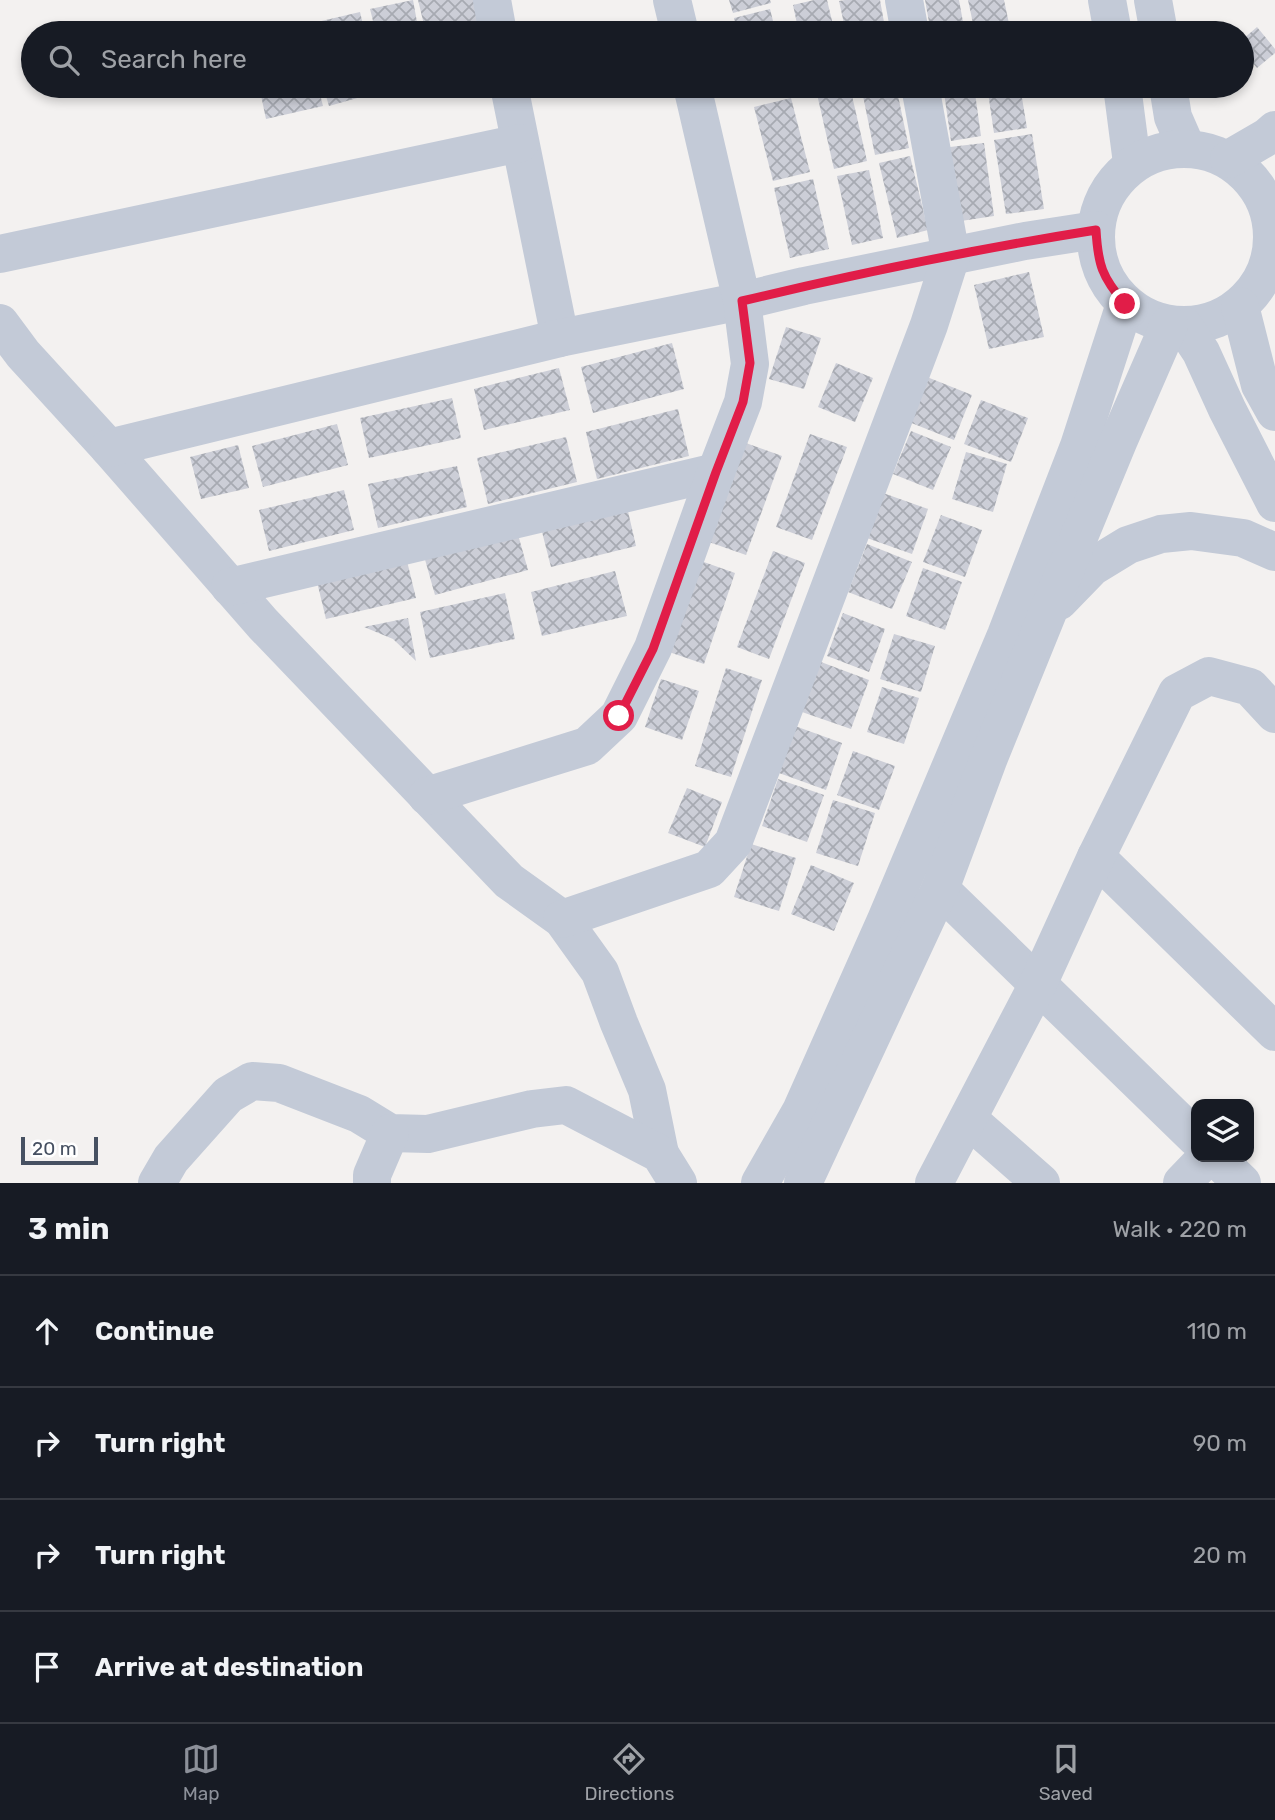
<!DOCTYPE html>
<meta charset="utf-8">
<style>
:root{--surface:#171b24;--page:#242831;--text:#f1f3f6;--muted:#9ea1a6;--line:#363941;--accent:#8c9099}
body{margin:0;font-family:Rubik,sans-serif;background:var(--page);color:var(--text)}
.controls{position:absolute;right:21px;bottom:21px;display:grid;overflow:hidden;border-radius:14px;box-shadow:0 4px 10px #0003}
.controls button{width:63px;height:63px;display:grid;place-items:center;padding:0;border:0;border-bottom:2px solid var(--line);background:var(--surface);color:var(--text);font:35px sans-serif}
.scale{position:absolute;left:21px;bottom:18px;width:77px;box-sizing:border-box;padding-left:7px;border:4px solid #465061;border-top:0;font-size:19px;line-height:24px;white-space:nowrap;color:#465061;-webkit-text-stroke:5px #fff;paint-order:stroke}
.stop{position:absolute;width:21px;height:21px;margin:-16px;border:5px solid #e11d48;border-radius:50%;background:#fff}
.stop.end{background:#e11d48;border-color:#fff;box-shadow:0 2px 7px #0008}
.list{margin:0;padding:0;list-style:none}
h2{display:flex;justify-content:space-between;align-items:center;height:91px;margin:0;padding:0 28px;font-size:30px}
h2 small{font-size:23px;font-weight:400;color:var(--muted)}
.list li{display:grid;grid-template-columns:46px 1fr auto;gap:21px;align-items:center;box-sizing:border-box;height:112px;padding:0 28px;border-top:2px solid var(--line)}
.list b{display:block;font-size:26px;white-space:nowrap}
.list em{font-size:23px;font-style:normal;color:var(--muted)}
.icon{flex:none;width:38px;height:38px;fill:none;stroke:currentColor;stroke-width:2;stroke-linecap:round;stroke-linejoin:round}
.map{position:relative;flex:none;width:1275px;height:1183px;overflow:hidden}
.search{position:absolute;background:var(--surface);box-shadow:0 4px 10px #0003;left:21px;right:21px;top:21px;height:77px;display:flex;align-items:center;gap:18px;box-sizing:border-box;padding:0 24px;border-radius:38px;color:var(--muted);font-size:26px}
.sheet{height:539px;background:var(--surface)}
nav{display:flex;justify-content:space-around;align-items:center;box-sizing:border-box;height:98px;border-top:2px solid var(--line);background:var(--surface);font-size:19px;color:var(--muted)}
nav a{display:grid;justify-items:center;gap:4px}
nav .on{color:var(--accent)}
.map>svg:first-child{display:block}
.building{fill:url(#building-cross-hatch)}
.lines{fill:none;stroke-linecap:round;stroke-linejoin:round}
.minor{stroke:#c3cad7;stroke-width:38}
.route{stroke:#e11d48;stroke-width:9}
</style>
<div class="map">
<svg width="1275" height="1183" viewBox="0 0 1275 1183">
<defs>
<pattern id="building-cross-hatch" width="8" height="8" patternUnits="userSpaceOnUse" patternTransform="scale(1.75)"><rect width="8" height="8" fill="#ccced7"/><path d="M0 0l8 8M0 8l8-8" fill="none" stroke="#a7aab2"/></pattern>
</defs>
<rect width="100%" height="100%" fill="#f3f1f0"/>
<g class="building">
<polygon points="413,0 419,33 376,33 370,9"/>
<polygon points="418,0 476,0 481,21 426,33"/>
<polygon points="729,0 770,0 771,3 733,13"/>
<polygon points="814,0 827,0 835,33 799,33 793,5"/>
<polygon points="845,0 880,0 886,33 846,33 839,1"/>
<polygon points="925,0 959,0 965,33 931,33"/>
<polygon points="968,0 1004,0 1011,33 975,33"/>
<polygon points="770,9 776,33 738,33 734,18"/>
<polygon points="360,12 365,33 315,33 313,23"/>
<polygon points="309,23 312,33 273,33 272,32"/>
<polygon points="1257,27 1275,49 1275,53 1257,68 1242,50 1242,40"/>
<polygon points="259,86 318,86 323,106 266,119"/>
<polygon points="323,86 373,86 375,93 329,106"/>
<polygon points="861,86 896,86 909,148 875,155"/>
<polygon points="943,86 974,86 981,136 951,141"/>
<polygon points="987,86 1020,86 1027,128 994,133"/>
<polygon points="850,87 867,161 834,169 817,94"/>
<polygon points="791,98 810,172 773,181 754,107"/>
<polygon points="1032,134 1044,209 1006,214 994,140"/>
<polygon points="984,143 994,216 961,221 950,147"/>
<polygon points="910,156 928,230 897,238 879,163"/>
<polygon points="869,170 883,238 852,245 837,176"/>
<polygon points="813,179 829,249 790,258 774,188"/>
<polygon points="1029,272 1044,337 989,349 974,285"/>
<polygon points="786,327 821,338 804,389 769,379"/>
<polygon points="672,343 684,389 593,413 581,367"/>
<polygon points="836,363 873,378 855,422 818,407"/>
<polygon points="559,368 570,410 484,430 474,389"/>
<polygon points="927,377 972,395 954,440 909,422"/>
<polygon points="452,398 461,438 369,458 360,418"/>
<polygon points="981,400 1028,418 1011,462 964,444"/>
<polygon points="678,409 689,456 597,479 586,432"/>
<polygon points="337,424 348,465 263,487 252,446"/>
<polygon points="911,431 951,447 933,490 893,474"/>
<polygon points="810,434 847,447 812,540 776,527"/>
<polygon points="566,437 577,482 488,504 477,458"/>
<polygon points="743,442 782,456 746,555 706,541"/>
<polygon points="238,445 249,488 201,499 190,457"/>
<polygon points="966,452 1007,464 993,512 952,499"/>
<polygon points="457,466 467,507 378,528 368,484"/>
<polygon points="344,490 354,530 269,551 259,510"/>
<polygon points="883,493 928,509 912,554 867,538"/>
<polygon points="627,507 636,546 551,567 541,528"/>
<polygon points="941,515 982,530 965,577 923,562"/>
<polygon points="517,531 528,570 435,595 424,556"/>
<polygon points="867,544 912,562 892,609 848,592"/>
<polygon points="773,551 805,563 769,659 737,647"/>
<polygon points="407,561 416,598 326,619 317,582"/>
<polygon points="701,561 735,573 704,664 669,652"/>
<polygon points="923,568 962,582 945,630 906,616"/>
<polygon points="615,571 627,616 542,636 531,592"/>
<polygon points="505,593 515,639 430,658 420,612"/>
<polygon points="843,613 885,629 869,672 827,656"/>
<polygon points="408,618 416,661 393,639 364,627"/>
<polygon points="894,634 935,646 921,692 880,679"/>
<polygon points="821,662 869,680 851,729 802,712"/>
<polygon points="726,668 762,680 731,777 695,766"/>
<polygon points="661,679 699,691 682,740 645,727"/>
<polygon points="882,687 919,698 904,744 867,732"/>
<polygon points="795,726 842,743 826,790 779,773"/>
<polygon points="853,751 895,766 879,810 837,795"/>
<polygon points="778,779 824,795 807,842 762,826"/>
<polygon points="687,788 722,802 705,847 668,833"/>
<polygon points="833,800 875,813 858,866 816,853"/>
<polygon points="751,844 796,858 779,911 734,897"/>
<polygon points="811,865 854,883 834,931 791,914"/>
</g>
<g class="lines">
<g class="minor">
<polyline points="492,0 498,33"/>
<polyline points="672,0 680,33"/>
<polyline points="904,0 910,33"/>
<polyline points="1107,0 1113,33"/>
<polyline points="1153,0 1159,33"/>
<polyline points="509,86 560,338"/>
<polyline points="1122,86 1132,163"/>
<polyline points="1168,86 1173,117 1187,149"/>
<circle cx="1184" cy="237" r="88"/>
<polyline points="1229,159 1267,137 1275,130"/>
<polyline points="0,254 520,143"/>
<polyline points="1240,306 1260,385 1275,412"/>
<polyline points="0,323 23,354 109,448 263,624 509,881 562,919 600,972 619,1023 647,1090 660,1154"/>
<polyline points="1183,325 1201,352 1227,409 1275,503"/>
<polyline points="109,448 560,338 742,301 804,286 1025,241 1096,230"/>
<polyline points="230,587 716,472"/>
<polyline points="1059,601 1092,567 1128,545 1161,534 1191,531 1243,538 1275,552"/>
<polyline points="427,796 587,746 619,716 653,648 716,472 743,402 750,364 742,301 692,86"/>
<polyline points="1096,857 1275,1032"/>
<polyline points="940,889 1196,1138"/>
<polyline points="562,919 709,869 733,843 929,325 951,256 920,86"/>
<polyline points="968,1119 1041,1183"/>
<polyline points="1215,1157 1242,1183"/>
<polyline points="157,1183 171,1159 228,1095 252,1081 279,1083 359,1114 390,1133 428,1134 532,1109 566,1105 660,1154 678,1183"/>
<polyline points="372,1183 372,1175 390,1133"/>
<polyline points="760,1183 801,1111 886,920 1006,635 1079,446 1125,304"/>
<polyline points="803,1183 940,889 988,760 1048,612 1118,442 1169,325"/>
<polyline points="934,1183 1038,984 1096,857 1177,693 1209,676 1250,687 1275,714"/>
<polyline points="1182,1183 1207,1157"/>
</g>
</g>
<g class="lines">
<path class="route" d="M619,716L653,649L716,472L743,402L750,363L742,301C859,273 977,249 1096,230C1098,265 1102,277 1125,304"/>
</g>
</svg>
<div class="controls">
<button><svg class="icon" aria-label="layers" viewBox="0 0 24 24"><path d="M12 4l9 5-9 5-9-5zM3 14l9 5 9-5"/></svg></button>
</div>
<div class="scale">20 m</div>
<div class="stop" style="left:619px;top:716px"></div>
<div class="stop end" style="left:1125px;top:304px"></div>
<div class="search"><svg class="icon" aria-label="search" viewBox="0 0 24 24"><circle cx="10" cy="10" r="6"/><path d="M15 15l6 6"/></svg>Search here</div>
</div>
<section class="sheet">
<h2>3 min<small>Walk · 220 m</small></h2>
<ul class="list">
<li><svg class="icon" aria-label="ahead" viewBox="0 0 24 24"><path d="M12 20V5M6 11l6-6 6 6"/></svg><div><b>Continue</b></div><em>110 m</em></li>
<li><svg class="icon" aria-label="right" viewBox="0 0 24 24"><path d="M7 20v-9h11M14 6l5 5-5 5"/></svg><div><b>Turn right</b></div><em>90 m</em></li>
<li><svg class="icon" aria-label="right" viewBox="0 0 24 24"><path d="M7 20v-9h11M14 6l5 5-5 5"/></svg><div><b>Turn right</b></div><em>20 m</em></li>
<li><svg class="icon" aria-label="arrive" viewBox="0 0 24 24"><path d="M6 21V4h12l-3 4 3 4H6"/></svg><div><b>Arrive at destination</b></div></li>
</ul>
</section>
<nav>
<a class="on"><svg class="icon" aria-label="map" viewBox="0 0 24 24"><path d="M3 6l6-2 6 2 6-2v14l-6 2-6-2-6 2zM9 4v14M15 6v14"/></svg>Map</a>
<a><svg class="icon" aria-label="directions" viewBox="0 0 24 24"><path d="M12 3l9 9-9 9-9-9zM9 14v-3h6M13 9l2 2-2 2"/></svg>Directions</a>
<a><svg class="icon" aria-label="saved" viewBox="0 0 24 24"><path d="M7 4h10v16l-5-4-5 4z"/></svg>Saved</a>
</nav>
